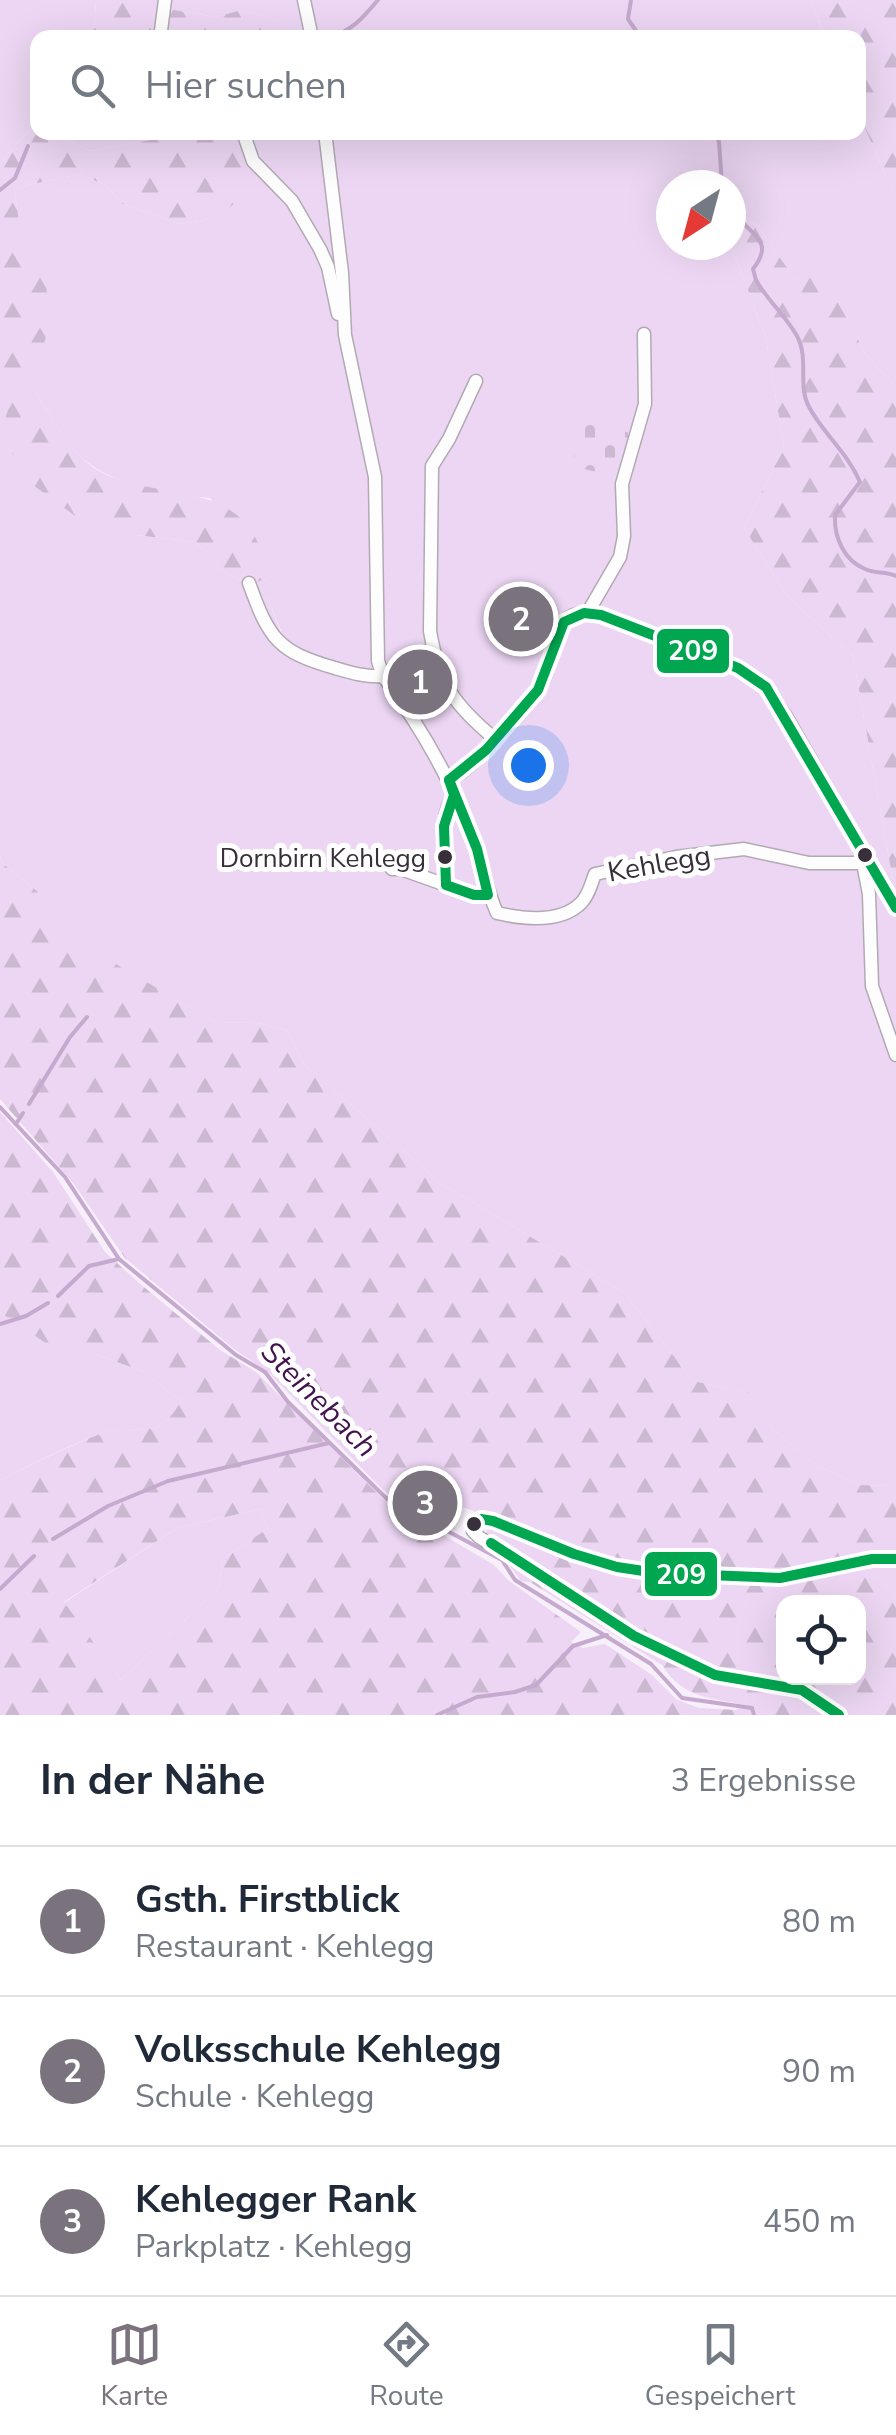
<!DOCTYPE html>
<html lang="de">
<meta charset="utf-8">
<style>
:root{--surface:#fff;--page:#f2f2f3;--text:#1f2937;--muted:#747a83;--line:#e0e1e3;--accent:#7a737d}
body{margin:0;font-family:"Nunito Sans",sans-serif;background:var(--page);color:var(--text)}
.controls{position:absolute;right:30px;bottom:30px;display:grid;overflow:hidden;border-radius:20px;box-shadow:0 10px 40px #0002}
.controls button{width:90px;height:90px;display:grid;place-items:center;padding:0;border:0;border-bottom:2px solid var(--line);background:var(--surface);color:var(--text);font:50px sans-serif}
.compass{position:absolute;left:656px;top:170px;width:90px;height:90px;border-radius:50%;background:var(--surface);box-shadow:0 10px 40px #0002;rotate:216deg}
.you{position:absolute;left:528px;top:765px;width:35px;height:35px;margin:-25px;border:8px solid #fff;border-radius:50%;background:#1a73e8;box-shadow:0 0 0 15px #1a73e833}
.badge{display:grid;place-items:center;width:65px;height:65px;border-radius:50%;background:var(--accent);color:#fff;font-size:32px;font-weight:700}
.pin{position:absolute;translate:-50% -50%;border:5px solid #fff;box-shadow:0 2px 10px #0006}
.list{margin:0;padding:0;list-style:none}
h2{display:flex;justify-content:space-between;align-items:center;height:130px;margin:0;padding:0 40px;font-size:42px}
h2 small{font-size:32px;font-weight:400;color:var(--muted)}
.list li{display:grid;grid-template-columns:65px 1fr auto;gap:30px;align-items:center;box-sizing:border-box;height:150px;padding:0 40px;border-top:2px solid var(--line)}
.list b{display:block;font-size:38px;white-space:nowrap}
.list p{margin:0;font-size:32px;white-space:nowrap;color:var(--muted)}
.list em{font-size:32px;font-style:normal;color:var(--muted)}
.icon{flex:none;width:55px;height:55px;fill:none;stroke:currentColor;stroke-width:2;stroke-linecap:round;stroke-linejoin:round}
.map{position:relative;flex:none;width:896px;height:1715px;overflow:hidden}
.search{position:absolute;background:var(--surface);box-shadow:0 10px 40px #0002;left:30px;right:30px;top:30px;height:110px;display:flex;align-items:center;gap:25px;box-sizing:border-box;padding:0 35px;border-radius:20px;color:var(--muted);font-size:38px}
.sheet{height:580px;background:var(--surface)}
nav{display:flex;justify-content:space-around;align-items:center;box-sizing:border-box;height:140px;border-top:2px solid var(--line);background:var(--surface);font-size:28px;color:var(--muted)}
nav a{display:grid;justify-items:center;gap:5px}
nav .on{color:var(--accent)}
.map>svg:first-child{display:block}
.grass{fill:#ecd6f3}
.forest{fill:url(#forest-firs);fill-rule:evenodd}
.cemetery{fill:url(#cemetery-stones)}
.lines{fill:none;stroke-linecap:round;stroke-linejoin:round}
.stream{stroke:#c5a9ce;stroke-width:4}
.minor-casing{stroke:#b1aab3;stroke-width:15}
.minor{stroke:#fefdfe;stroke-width:12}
.bus-1-casing{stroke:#fff;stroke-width:18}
.bus-1{stroke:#00a650;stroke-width:10}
.bus-dot{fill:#37303a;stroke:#fff;stroke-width:4}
.labels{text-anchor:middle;stroke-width:10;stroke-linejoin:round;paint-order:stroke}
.bus-label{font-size:26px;fill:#37303a;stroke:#fff;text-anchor:end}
.street-label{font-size:28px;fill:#37303a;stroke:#fff}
.water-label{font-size:30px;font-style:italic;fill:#41134f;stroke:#fff}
.line-badge{stroke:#fff;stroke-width:4}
.badge-label{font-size:28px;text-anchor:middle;font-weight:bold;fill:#fff}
</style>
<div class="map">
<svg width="896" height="1715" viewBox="0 0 896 1715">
<defs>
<pattern id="forest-firs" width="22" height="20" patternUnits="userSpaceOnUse" patternTransform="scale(2.5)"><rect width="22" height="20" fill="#ecd6f3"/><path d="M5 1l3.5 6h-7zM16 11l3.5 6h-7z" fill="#cbb8d1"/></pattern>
<pattern id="cemetery-stones" width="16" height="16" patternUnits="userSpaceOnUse" patternTransform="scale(2.5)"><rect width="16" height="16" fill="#ecd6f3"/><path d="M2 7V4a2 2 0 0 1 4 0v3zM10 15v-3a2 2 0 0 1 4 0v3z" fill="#cbb8d1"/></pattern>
</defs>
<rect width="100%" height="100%" fill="#f7effa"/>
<g class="grass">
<polygon points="0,0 96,0 94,30 65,37 38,38 37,120 0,164"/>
<polygon points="159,0 811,0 825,37 301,37 300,26 241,10 216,17 174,10"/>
<path d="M859,115L896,198V387L865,354L823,268L795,279L755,222L731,232V185H671V245H731L766,338L784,447L744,528L787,596L853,656L896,898V1486L861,1485L817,1466L773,1429L754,1394L693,1381L625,1293L443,1185L303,1063L287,1030L253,1022L216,1023L66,935L37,891L1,862L0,855V457L11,451L27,467L136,535L195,542L222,570L253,587L268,617L284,638L268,599L261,597L255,582L267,579L210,498C166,494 109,486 77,453C61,436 49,413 36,394L0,436V379L10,373L19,221L14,188L80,174L107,186L122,204L181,224L205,220L226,210L256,183L262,146L184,134L90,151L54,133L858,132Z"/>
<path d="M0,1312L53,1347L100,1356L142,1371L181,1401C156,1446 135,1421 100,1434C66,1446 33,1464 0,1480Z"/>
<polygon points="260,1509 268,1528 222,1560 219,1588 121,1680 64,1603 177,1528"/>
</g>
<g class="forest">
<polygon points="96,0 159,0 174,10 216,17 241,10 301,26 301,37 65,38 94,30"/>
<polygon points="811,0 896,0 896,198 859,115 858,38 825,37"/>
<polygon points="37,120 38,132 54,133 90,151 184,134 262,145 256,183 227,210 205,220 181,224 122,204 107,186 80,174 14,188 19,221 45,270 49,320 41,360 0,379 0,164"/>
<polygon points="755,222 795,279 823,267 865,354 896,387 896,898 853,656 787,596 744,528 784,447 766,338 731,245 731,232"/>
<path d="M36,394C55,422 74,461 107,475C158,498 229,483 257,541C263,552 264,567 267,579L256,582L261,597L268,599L283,638L307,654V657L277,633L253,587L222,570L195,542L136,535L78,518L33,485L27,467L11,452L0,457V436L10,403Z"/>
<polygon points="0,855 1,862 37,891 67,935 216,1023 253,1022 287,1030 303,1063 443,1185 625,1293 693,1381 755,1394 773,1429 817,1466 861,1485 896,1486 896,1554 792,1571 679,1568 607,1559 440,1499 428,1505 458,1531 383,1490 269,1373 234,1349 125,1258 74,1184 0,1099"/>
<path d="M0,1112L53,1172L105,1252L139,1283L220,1350L256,1372L384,1500L494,1565L509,1581L581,1632L571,1642L583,1648L605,1644L652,1675L677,1700L699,1708L736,1710L748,1706C712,1697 684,1700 662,1665L530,1582L521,1581L488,1536L486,1531L490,1528L591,1568L655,1578L763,1583L896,1565V1715H0V1480C33,1464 66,1447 100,1434C134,1421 156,1446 181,1401L142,1371L100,1356L53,1348L0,1312ZM260,1509L268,1528L222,1560L219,1588L121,1680L64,1602L177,1528ZM784,1602H858V1678H784Z"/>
</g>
<polygon class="cemetery" points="578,421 627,432 630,437 621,465 604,465 602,473 579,468 574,463"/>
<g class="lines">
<g class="stream">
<polyline points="631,0 628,19 641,38"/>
<path d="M327,38C352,31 362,19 378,0"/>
<polyline points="715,132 719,142 722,185"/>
<polyline points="0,190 15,178 28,146"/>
<path d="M731,204C742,235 779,236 753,269L756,280C767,300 786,316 797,336C809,358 798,385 808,405C822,433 846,450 860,482L835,515C834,536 843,560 865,569C875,574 885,571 896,576"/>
<polyline points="29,1104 70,1037 87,1017"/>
<polyline points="0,1107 65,1177 119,1259 236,1355 265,1372 288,1402 387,1499 502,1560 515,1580 651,1664 682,1698 752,1708 754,1715"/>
<polyline points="16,1124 23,1113"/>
<polyline points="58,1296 89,1266 119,1259"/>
<polyline points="0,1324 26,1316 48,1303"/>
<polyline points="53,1539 108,1506 168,1481 329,1443"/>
<polyline points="0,1589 34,1556"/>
<polyline points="437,1715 477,1697 515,1692 536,1685 573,1646 607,1635"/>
</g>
<g class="minor-casing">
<g id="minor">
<polyline points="304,0 312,38"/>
<polyline points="160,38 165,0"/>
<polyline points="243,132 253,161 292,201 320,249 328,267 338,314"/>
<path d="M325,132L342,273L345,335L375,477L378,661L383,676C422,728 454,785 476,846C484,869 487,891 497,913C523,919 560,924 581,903C589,895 591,884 595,874L676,857L744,849L809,863H863L869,859"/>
<path d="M476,381L449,439L432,466L430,631C439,684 454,705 495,739"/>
<path d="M249,583C269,639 278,652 335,668C352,673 365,677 383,676"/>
<polyline points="588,612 620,557 624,536 622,484 645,404 644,334"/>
<path d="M449,780C472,770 533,703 544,679C558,647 549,603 601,615L738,668L766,687L787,718L896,908"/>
<polyline points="863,863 869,894 872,986 896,1055"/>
<polyline points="392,869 401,869 474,895 488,895"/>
<path d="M446,885C444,859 438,817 454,795"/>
<polyline points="839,1715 802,1690 715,1675 634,1636 479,1537 473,1531 474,1524 481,1519 493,1521 574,1554 617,1567 657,1573 780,1578 872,1559 896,1559"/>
</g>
</g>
<use href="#minor" class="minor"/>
<g class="bus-1-casing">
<g id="bus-1">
<polyline points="449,780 486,750 538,690 564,622 584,613 601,615 738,668 766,687 896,908"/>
<polygon points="449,780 477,849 488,895 474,895 446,885 444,826 454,795"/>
<polyline points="474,1524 481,1519 493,1521 574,1554 617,1567 657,1573 780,1578 872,1559 896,1559"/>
<polyline points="491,1543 634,1636 715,1675 802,1690 839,1715"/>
</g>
</g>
<use href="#bus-1" class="bus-1"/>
</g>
<g class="bus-dot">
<circle cx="865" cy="855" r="9"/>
<circle cx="445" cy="857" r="9"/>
<circle cx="474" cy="1524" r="9"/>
</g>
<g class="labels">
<g class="bus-label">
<text x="426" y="867">Dornbirn Kehlegg</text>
</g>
<g class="street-label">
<text transform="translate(659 863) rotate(-10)" y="10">Kehlegg</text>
</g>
<g class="water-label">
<text transform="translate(319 1399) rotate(45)" y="10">Steinebach</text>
</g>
</g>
<g class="line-badge">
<rect x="655" y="627" width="76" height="48" rx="10" fill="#00a650"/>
<rect x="643" y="1550" width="76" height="48" rx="10" fill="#00a650"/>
</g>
<g class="badge-label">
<text x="693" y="660">209</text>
<text x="681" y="1584">209</text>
</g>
</svg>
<div class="controls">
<button><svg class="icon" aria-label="locate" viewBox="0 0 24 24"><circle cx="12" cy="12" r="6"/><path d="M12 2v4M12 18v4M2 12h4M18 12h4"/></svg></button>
</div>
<svg class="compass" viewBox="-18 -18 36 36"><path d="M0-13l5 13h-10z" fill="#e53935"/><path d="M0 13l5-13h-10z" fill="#747a83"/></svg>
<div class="you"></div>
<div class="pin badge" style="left:420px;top:682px">1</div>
<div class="pin badge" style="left:521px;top:619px">2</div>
<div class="pin badge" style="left:425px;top:1503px">3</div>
<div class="search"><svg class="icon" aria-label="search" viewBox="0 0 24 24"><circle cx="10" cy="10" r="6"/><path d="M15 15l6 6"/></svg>Hier suchen</div>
</div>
<section class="sheet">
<h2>In der Nähe<small>3 Ergebnisse</small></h2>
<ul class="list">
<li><span class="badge">1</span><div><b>Gsth. Firstblick</b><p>Restaurant · Kehlegg</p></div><em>80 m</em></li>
<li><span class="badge">2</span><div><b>Volksschule Kehlegg</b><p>Schule · Kehlegg</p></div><em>90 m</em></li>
<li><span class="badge">3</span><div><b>Kehlegger Rank</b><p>Parkplatz · Kehlegg</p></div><em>450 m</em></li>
</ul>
</section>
<nav>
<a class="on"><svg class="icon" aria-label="map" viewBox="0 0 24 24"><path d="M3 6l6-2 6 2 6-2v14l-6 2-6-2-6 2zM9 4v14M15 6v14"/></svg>Karte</a>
<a><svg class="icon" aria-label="directions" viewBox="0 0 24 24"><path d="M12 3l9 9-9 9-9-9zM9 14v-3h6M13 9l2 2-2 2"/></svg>Route</a>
<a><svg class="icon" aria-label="saved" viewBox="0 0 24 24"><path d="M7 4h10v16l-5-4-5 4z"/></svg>Gespeichert</a>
</nav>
